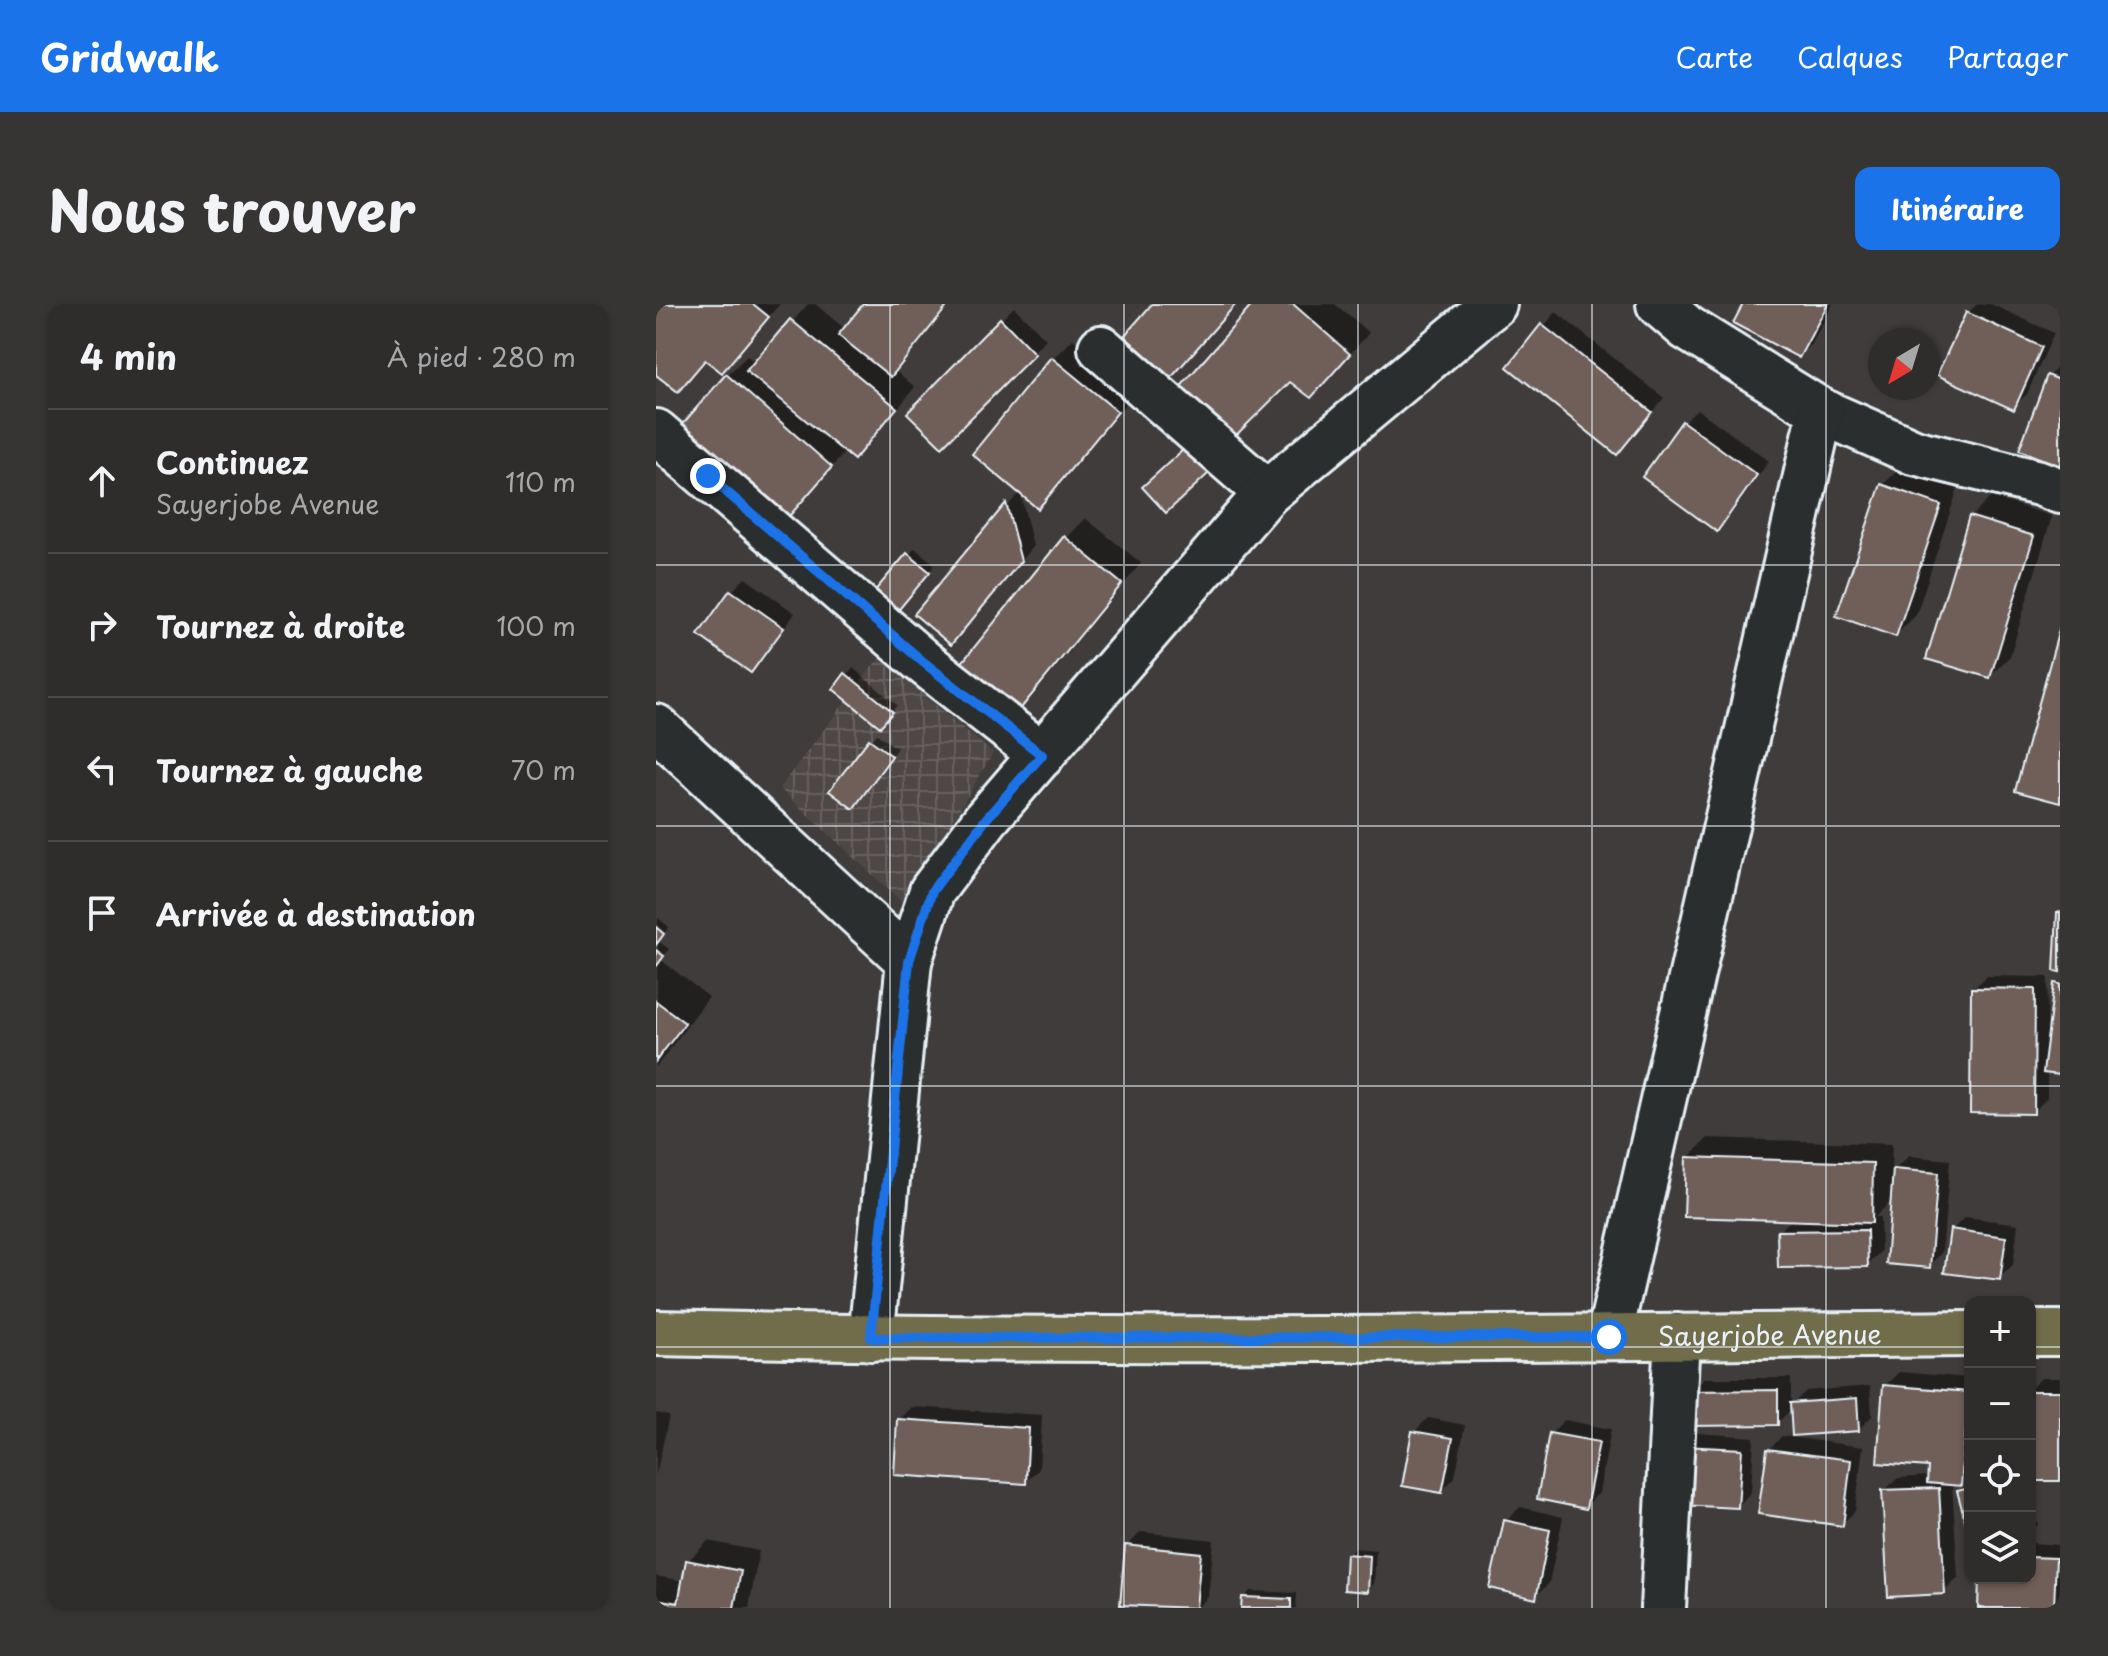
<!DOCTYPE html>
<html lang="fr">
<meta charset="utf-8">
<style>
:root{--surface:#2f2d2c;--page:#373534;--text:#f1f3f6;--muted:#a7a8a9;--line:#4a4948;--accent:#1a73e8}
body{margin:0;font-family:"Playpen Sans",sans-serif;background:var(--page);color:var(--text)}
.controls{position:absolute;right:24px;bottom:24px;display:grid;overflow:hidden;border-radius:16px;box-shadow:0 2px 6px #0004}
.controls button{width:72px;height:72px;display:grid;place-items:center;padding:0;border:0;border-bottom:2px solid var(--line);background:var(--surface);color:var(--text);font:40px sans-serif}
.compass{position:absolute;left:1212px;top:24px;width:72px;height:72px;border-radius:50%;background:var(--surface);box-shadow:0 2px 6px #0004;rotate:218deg}
.stop{position:absolute;width:24px;height:24px;margin:-18px;border:6px solid #1a73e8;border-radius:50%;background:#fff}
.stop.end{background:#1a73e8;border-color:#fff;box-shadow:0 2px 8px #0008}
.list{margin:0;padding:0;list-style:none}
h2{display:flex;justify-content:space-between;align-items:center;height:104px;margin:0;padding:0 32px;font-size:34px}
h2 small{font-size:26px;font-weight:400;color:var(--muted)}
.list li{display:grid;grid-template-columns:52px 1fr auto;gap:24px;align-items:center;box-sizing:border-box;height:144px;padding:0 32px;border-top:2px solid var(--line)}
.list b{display:block;font-size:30px;white-space:nowrap}
.list p{margin:0;font-size:26px;white-space:nowrap;color:var(--muted)}
.list em{font-size:26px;font-style:normal;color:var(--muted)}
.icon{flex:none;width:44px;height:44px;fill:none;stroke:currentColor;stroke-width:2;stroke-linecap:round;stroke-linejoin:round}
.map{position:relative;flex:none;width:1404px;height:1304px;overflow:hidden;border-radius:16px}
header{display:flex;align-items:center;gap:48px;box-sizing:border-box;height:112px;padding:0 40px;background:var(--accent);color:#fff}
header strong{font-size:38px}
nav{display:flex;gap:44px;margin-inline-start:auto;font-size:28px}
.intro{display:flex;align-items:center;justify-content:space-between;box-sizing:border-box;height:192px;padding:0 48px}
h1{margin:0;font-size:56px}
.button{padding:20px 36px;border-radius:16px;background:var(--accent);color:#fff;font-size:28px;font-weight:700}
main{display:flex;gap:48px;padding:0 48px}
aside{flex:1;background:var(--surface);border-radius:16px;box-shadow:0 2px 6px #0004}
.map>svg:first-child{display:block}
.industrial{fill:url(#industrial-grid)}
.shadow{fill:#0007}
.building{fill:#705f59;stroke:#e8f1f8;stroke-width:2}
.lines{fill:none;stroke-linecap:round;stroke-linejoin:round}
.minor-casing{stroke:#e8f1f8;stroke-width:50}
.major-casing{stroke:#e8f1f8;stroke-width:50}
.minor{stroke:#2a2d2e;stroke-width:44}
.major{stroke:#716d4b;stroke-width:44}
.route{stroke:#1a73e8;stroke-width:10}
.grid{fill:none;stroke:#e8f1f8;stroke-width:2;stroke-opacity:0.55}
.labels{text-anchor:middle;stroke-width:6;stroke-linejoin:round;paint-order:stroke}
.street-label{font-size:26px;fill:#e8f1f8;stroke:#2a2d2e}
</style>
<header>
<strong>Gridwalk</strong>
<nav><a>Carte</a><a>Calques</a><a>Partager</a></nav>
</header>
<div class="intro"><h1>Nous trouver</h1><a class="button">Itinéraire</a></div>
<main>
<aside>
<h2>4 min<small>À pied · 280 m</small></h2>
<ul class="list">
<li><svg class="icon" aria-label="ahead" viewBox="0 0 24 24"><path d="M12 20V5M6 11l6-6 6 6"/></svg><div><b>Continuez</b><p>Sayerjobe Avenue</p></div><em>110 m</em></li>
<li><svg class="icon" aria-label="right" viewBox="0 0 24 24"><path d="M7 20v-9h11M14 6l5 5-5 5"/></svg><div><b>Tournez à droite</b></div><em>100 m</em></li>
<li><svg class="icon" aria-label="left" viewBox="0 0 24 24"><path d="M17 20v-9H6M10 6l-5 5 5 5"/></svg><div><b>Tournez à gauche</b></div><em>70 m</em></li>
<li><svg class="icon" aria-label="arrive" viewBox="0 0 24 24"><path d="M6 21V4h12l-3 4 3 4H6"/></svg><div><b>Arrivée à destination</b></div></li>
</ul>
</aside>
<div class="map">
<svg width="1404" height="1304" viewBox="0 0 1404 1304">
<defs>
<pattern id="industrial-grid" width="8" height="8" patternUnits="userSpaceOnUse" patternTransform="scale(2)"><rect width="8" height="8" fill="#4e4644"/><path d="M0 4h8M4 0v8" fill="none" stroke="#686160"/></pattern>
</defs>
<rect width="100%" height="100%" fill="#3f3c3b"/>
<filter id="ink" filterUnits="userSpaceOnUse"><feTurbulence type="fractalNoise" baseFrequency=".0125" numOctaves="2"/><feDisplacementMap in="SourceGraphic" scale="16" xChannelSelector="R" yChannelSelector="G"/><feConvolveMatrix kernelMatrix="1 2 1 2 8 2 1 2 1" color-interpolation-filters="sRGB"/></filter>
<g filter="url(#ink)">
<polygon class="industrial" points="223,354 337,449 248,600 123,484"/>
<g class="shadow">
<polygon points="0,0 124,0 66,66 51,55 22,86 0,68"/>
<polygon points="152,0 159,0 189,25 209,0 293,0 238,66 259,83 218,134 198,153 190,147 142,202 71,71 91,52 100,59"/>
<polygon points="599,0 679,0 713,29 674,72 634,75"/>
<polygon points="1090,0 1177,0 1156,39 1143,52"/>
<polygon points="1321,0 1335,0 1398,29 1371,90 1357,104 1284,70 1312,9"/>
<polygon points="358,3 390,35 286,141 253,109"/>
<polygon points="900,8 1008,94 961,149 854,63"/>
<polygon points="417,35 480,87 402,183 382,203 319,150 397,54"/>
<polygon points="1404,61 1404,160 1393,72"/>
<polygon points="1041,105 1113,157 1074,212 1061,225 1027,119"/>
<polygon points="1247,161 1303,181 1260,311 1240,331 1227,181"/>
<polygon points="364,188 377,242 308,325 260,309"/>
<polygon points="1335,193 1396,212 1354,352 1334,372 1315,213"/>
<polygon points="429,214 485,259 377,392 357,412 410,234"/>
<polygon points="259,244 279,261 241,306 214,296"/>
<polygon points="89,274 139,309 108,353 95,366 45,330 76,287"/>
<polygon points="197,364 241,401 230,415 179,385"/>
<polygon points="221,430 241,444 203,496 176,487"/>
<polygon points="2,614 13,623 2,637 13,645 5,656 53,693 0,763"/>
<polygon points="1331,672 1392,673 1391,727 1394,727 1400,680 1404,676 1404,769 1391,768 1391,794 1377,808 1317,685"/>
<polygon points="1052,834 1236,840 1235,869 1253,852 1294,856 1286,948 1273,962 1237,895 1219,913 1224,913 1225,947 1211,961 1123,928 1136,915 1032,854"/>
<polygon points="1309,913 1362,920 1357,961 1343,974 1296,926"/>
<polygon points="1243,1068 1314,1074 1314,1171 1304,1180 1296,1179 1302,1274 1288,1288 1228,1187 1242,1174 1273,1172 1274,1161 1229,1082"/>
<polygon points="1048,1074 1135,1074 1135,1101 1150,1087 1214,1082 1216,1112 1203,1125 1137,1104 1121,1119 1035,1088"/>
<polygon points="1385,1074 1404,1074 1404,1175 1374,1175 1374,1085"/>
<polygon points="256,1103 386,1111 383,1165 369,1178 243,1116"/>
<polygon points="0,1109 13,1112 0,1171"/>
<polygon points="772,1114 809,1121 799,1173 786,1187 758,1128"/>
<polygon points="908,1116 955,1125 943,1189 929,1203 895,1130"/>
<polygon points="1041,1129 1098,1133 1095,1188 1082,1202 1028,1143"/>
<polygon points="1126,1132 1207,1143 1199,1207 1186,1220 1113,1146"/>
<polygon points="1374,1193 1382,1221 1374,1228"/>
<polygon points="864,1203 907,1213 893,1279 879,1293 850,1217"/>
<polygon points="485,1228 558,1236 552,1293 541,1304 466,1299 471,1242"/>
<polygon points="52,1237 103,1247 93,1304 0,1304 0,1272 28,1277 32,1257"/>
<polygon points="1374,1239 1404,1241 1404,1304 1324,1304 1325,1274 1374,1274"/>
<polygon points="698,1244 720,1246 718,1280 712,1286 692,1251"/>
<polygon points="594,1287 641,1289 640,1304 587,1304 588,1294"/>
</g>
<g class="building">
<polygon points="0,0 97,0 113,13 66,69 49,56 22,88 0,71"/>
<polygon points="207,0 293,0 235,73 182,31"/>
<polygon points="496,0 580,0 515,74 468,32"/>
<polygon points="597,0 637,0 694,50 655,94 634,78 564,147 513,96"/>
<polygon points="1087,0 1172,0 1143,54 1077,19"/>
<polygon points="1310,8 1386,43 1358,106 1281,71"/>
<polygon points="344,14 379,50 286,143 251,109"/>
<polygon points="134,15 241,104 198,156 90,67"/>
<polygon points="885,20 996,108 961,151 851,63"/>
<polygon points="395,53 462,108 382,205 316,150"/>
<polygon points="70,70 176,163 122,225 16,132"/>
<polygon points="1391,71 1404,76 1404,162 1363,146"/>
<polygon points="1026,117 1101,171 1061,228 986,173"/>
<polygon points="529,144 553,169 510,209 486,183"/>
<polygon points="1225,180 1285,201 1240,333 1180,312"/>
<polygon points="350,199 365,257 295,341 258,310"/>
<polygon points="1313,212 1378,232 1334,374 1270,355"/>
<polygon points="408,232 466,280 357,414 299,367"/>
<polygon points="251,249 274,268 235,315 211,296"/>
<polygon points="74,286 128,324 95,369 42,331"/>
<polygon points="1404,322 1404,499 1359,487"/>
<polygon points="189,369 237,408 224,423 177,385"/>
<polygon points="213,435 236,452 197,505 173,487"/>
<polygon points="1401,608 1404,608 1404,668 1398,667"/>
<polygon points="0,623 8,630 0,641"/>
<polygon points="0,646 8,652 0,663"/>
<polygon points="1398,679 1404,680 1404,771 1387,769"/>
<polygon points="1315,684 1379,685 1378,810 1314,809"/>
<polygon points="0,697 29,719 0,757"/>
<polygon points="1030,853 1217,859 1216,919 1028,913"/>
<polygon points="1237,865 1282,869 1274,964 1230,960"/>
<polygon points="1294,925 1350,933 1344,976 1288,969"/>
<polygon points="1211,926 1212,963 1122,964 1121,927"/>
<polygon points="1227,1081 1313,1088 1305,1182 1271,1179 1272,1163 1221,1159"/>
<polygon points="1122,1086 1122,1121 1033,1122 1033,1087"/>
<rect x="1374" y="1087" width="30" height="90"/>
<polygon points="1201,1094 1203,1127 1136,1132 1134,1099"/>
<polygon points="241,1115 373,1124 370,1180 238,1171"/>
<polygon points="756,1127 797,1134 786,1189 746,1182"/>
<polygon points="893,1129 943,1138 930,1205 881,1195"/>
<polygon points="1026,1142 1086,1145 1082,1204 1023,1201"/>
<polygon points="1111,1145 1195,1156 1187,1222 1102,1210"/>
<polygon points="1283,1184 1289,1290 1232,1293 1226,1186"/>
<polygon points="1314,1184 1314,1234 1301,1187"/>
<polygon points="848,1216 894,1226 880,1295 833,1284"/>
<polygon points="469,1241 545,1249 540,1304 464,1301"/>
<polygon points="690,1250 714,1252 712,1288 688,1286"/>
<polygon points="1374,1253 1400,1254 1398,1304 1322,1304 1323,1274 1374,1274"/>
<polygon points="30,1256 85,1267 78,1304 0,1304 0,1295 22,1299"/>
<polygon points="586,1293 635,1295 635,1304 585,1304"/>
</g>
<g class="lines">
<g class="minor-casing">
<g id="minor">
<polyline points="1003,0 1031,24 1165,107 1258,148 1383,179 1404,187"/>
<polyline points="445,44 611,189"/>
<polyline points="0,128 266,357 386,451"/>
<polyline points="0,423 253,657"/>
<polyline points="953,1033 1165,107"/>
<polyline points="215,1034 253,657 276,587 330,515 611,189 838,0"/>
<polyline points="1007,1304 1021,1032"/>
</g>
</g>
<g class="major-casing">
<g id="major">
<path id="s1" d="M0,1029C438,1040 876,1034 1314,1030"/>
<polyline points="1374,1029 1404,1029"/>
</g>
</g>
<use href="#minor" class="minor"/>
<use href="#major" class="major"/>
</g>
</g>
<g class="lines" filter="url(#ink)">
<polyline class="route" points="52,172 266,357 386,451 330,515 276,587 253,657 215,1034 953,1033"/>
</g>
<path class="grid" d="M234,0V1304M468,0V1304M702,0V1304M936,0V1304M1170,0V1304M0,261H1404M0,522H1404M0,782H1404M0,1043H1314M1374,1043H1404"/>
<g class="labels">
<g class="street-label">
<text dy="9" stroke="none"><textPath href="#s1" startOffset="1114">Sayerjobe Avenue</textPath></text>
</g>
</g>
</svg>
<div class="controls">
<button>+</button>
<button>−</button>
<button><svg class="icon" aria-label="locate" viewBox="0 0 24 24"><circle cx="12" cy="12" r="6"/><path d="M12 2v4M12 18v4M2 12h4M18 12h4"/></svg></button>
<button><svg class="icon" aria-label="layers" viewBox="0 0 24 24"><path d="M12 4l9 5-9 5-9-5zM3 14l9 5 9-5"/></svg></button>
</div>
<svg class="compass" viewBox="-18 -18 36 36"><path d="M0-13l5 13h-10z" fill="#e53935"/><path d="M0 13l5-13h-10z" fill="#a7a8a9"/></svg>
<div class="stop" style="left:953px;top:1033px"></div>
<div class="stop end" style="left:52px;top:172px"></div>
</div>
</main>
